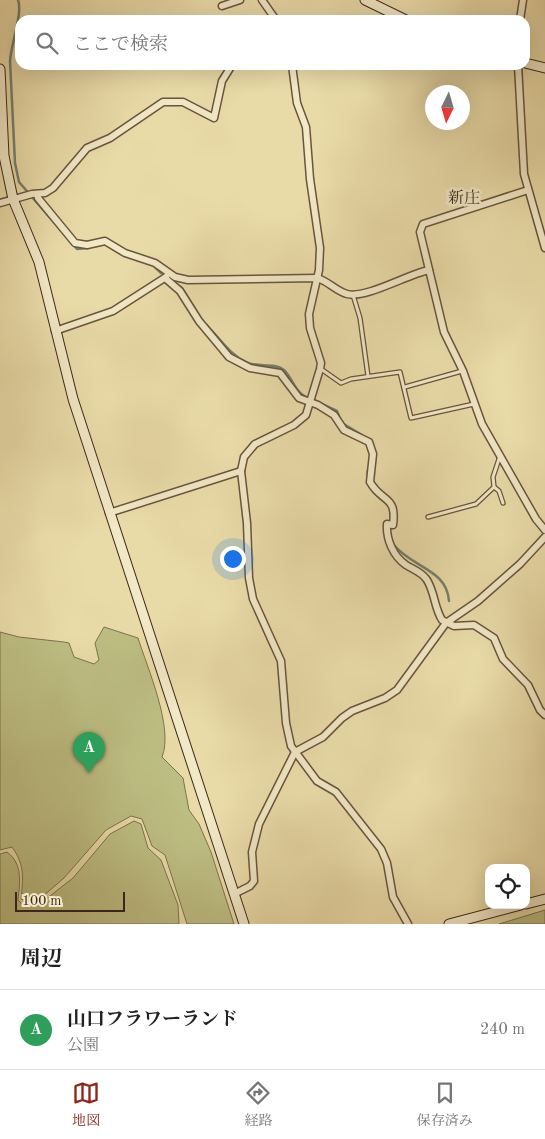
<!DOCTYPE html>
<html lang="ja">
<meta charset="utf-8">
<style>
:root{--surface:#fff;--page:#f2f2f2;--text:#222;--muted:#767676;--line:#e0e0e0;--accent:#8f2418}
body{margin:0;font-family:"Old Standard TT","Noto Serif JP",serif;background:var(--page);color:var(--text)}
.controls{position:absolute;right:15px;bottom:15px;display:grid;overflow:hidden;border-radius:10px;box-shadow:0 5px 20px #0002}
.controls button{width:45px;height:45px;display:grid;place-items:center;padding:0;border:0;border-bottom:1px solid var(--line);background:var(--surface);color:var(--text);font:25px sans-serif}
.compass{position:absolute;left:425px;top:85px;width:45px;height:45px;border-radius:50%;background:var(--surface);box-shadow:0 5px 20px #0002;rotate:185deg}
.scale{position:absolute;left:15px;bottom:12px;width:110px;box-sizing:border-box;padding-left:5px;border:2px solid #3d271c;border-top:0;font-size:14px;line-height:18px;white-space:nowrap;color:#3d271c;-webkit-text-stroke:4px #f1e8c6;paint-order:stroke}
.you{position:absolute;left:232px;top:558px;width:18px;height:18px;margin:-12px;border:4px solid #fff;border-radius:50%;background:#1a73e8;box-shadow:0 0 0 8px #1a73e833}
.badge{display:grid;place-items:center;width:32px;height:32px;border-radius:50%;background:var(--accent);color:#fff;font-size:16px;font-weight:700}
.pin{position:absolute;translate:-50% -41px;filter:drop-shadow(0 1px 2px #0008)}
.pin::after{content:'';position:absolute;top:26px;width:18px;height:15px;background:inherit;clip-path:polygon(0 0,100% 0,50% 100%)}
.list{margin:0;padding:0;list-style:none}
h2{display:flex;justify-content:space-between;align-items:center;height:65px;margin:0;padding:0 20px;font-size:21px}
h2 small{font-size:16px;font-weight:400;color:var(--muted)}
.list li{display:grid;grid-template-columns:32px 1fr auto;gap:15px;align-items:center;box-sizing:border-box;height:80px;padding:0 20px;border-top:1px solid var(--line)}
.list b{display:block;font-size:19px;white-space:nowrap}
.list p{margin:0;font-size:16px;white-space:nowrap;color:var(--muted)}
.list em{font-size:16px;font-style:normal;color:var(--muted)}
.icon{flex:none;width:28px;height:28px;fill:none;stroke:currentColor;stroke-width:2;stroke-linecap:round;stroke-linejoin:round}
.map{position:relative;flex:none;width:545px;height:924px;overflow:hidden}
.search{position:absolute;background:var(--surface);box-shadow:0 5px 20px #0002;left:15px;right:15px;top:15px;height:55px;display:flex;align-items:center;gap:12px;box-sizing:border-box;padding:0 18px;border-radius:15px;color:var(--muted);font-size:19px}
.sheet{height:145px;background:var(--surface)}
nav{display:flex;justify-content:space-around;align-items:center;box-sizing:border-box;height:70px;border-top:1px solid var(--line);background:var(--surface);font-size:14px;color:var(--muted)}
nav a{display:grid;justify-items:center;gap:2px}
nav .on{color:var(--accent)}
.map>svg:first-child{display:block}
.green{fill:#bdbe83;stroke:#7d7250}
.lines{fill:none;stroke-linecap:round;stroke-linejoin:round}
.stream{stroke:#73806f;stroke-width:2.5}
.lane-casing{stroke:#68543f;stroke-width:5.5}
.street-casing{stroke:#68543f;stroke-width:9}
.secondary-casing{stroke:#3d271c;stroke-width:11}
.lane{stroke:#f1e8c6;stroke-width:3}
.street{stroke:#f1e8c6;stroke-width:6}
.secondary{stroke:#f1e8c6;stroke-width:9}
.labels{text-anchor:middle;stroke-width:5;stroke-linejoin:round;paint-order:stroke}
.quarter-label{font-size:16px;fill:#3d271c;stroke:#f1e8c6}
</style>
<div class="map">
<svg width="545" height="924" viewBox="0 0 545 924">
<rect width="100%" height="100%" fill="#e9dba8"/>
<filter id="stains"><feTurbulence type="fractalNoise" baseFrequency=".004" numOctaves="4"/><feColorMatrix values="0 0 0 0 .2 0 0 0 0 .09 0 0 0 0 .02 0 0 0 .5 -.17"/></filter>
<radialGradient id="worn" r=".72"><stop offset=".6" stop-color="#630" stop-opacity="0"/><stop offset="1" stop-color="#630" stop-opacity=".3"/></radialGradient>
<g class="green">
<path d="M104,627L138,638C147,667 174,728 162,757L183,778L189,810L199,824L211,852L234,924H187L165,855L152,846L142,819L131,816L106,830L64,878L34,904L21,899C23,878 25,865 12,847L0,850V632L19,637L64,642L69,643L74,657L94,664L99,660L95,643Z"/>
<path d="M134,821L141,824L148,848L161,860L178,905L179,924H0V854L7,852C23,864 20,882 18,900L25,907L41,903L73,878L110,834Z"/>
<polygon points="545,910 545,924 499,924"/>
</g>
<g class="lines">
<g class="stream">
<path d="M18,0C23,13 11,44 10,61L15,163L19,182L77,249L88,248"/>
<polyline points="153,265 161,273"/>
<polyline points="176,284 182,288 195,309"/>
<path d="M203,322C218,335 228,354 246,362C257,368 274,362 284,370C293,379 294,391 306,397"/>
<polyline points="311,399 337,411 342,423 362,435"/>
<path d="M368,470C365,488 375,494 388,505"/>
<path d="M393,544C412,568 447,569 449,601"/>
</g>
<g class="lane-casing">
<g id="lane">
<polyline points="353,295 360,318 368,376"/>
<polyline points="321,369 341,383 351,379 400,372 411,418 474,404"/>
<polyline points="405,387 462,371"/>
<polyline points="494,487 499,491 503,503"/>
<polyline points="428,517 476,504 494,487 493,477 500,456"/>
</g>
</g>
<g class="street-casing">
<g id="street">
<polyline points="262,0 276,20"/>
<polyline points="222,6 240,0"/>
<polyline points="520,20 523,0"/>
<polyline points="292,65 297,103 306,127 310,179 320,248 319,270 309,314 310,328 321,363 320,369 306,415 294,425 255,444 244,457 241,471 247,523 249,578 253,599 281,661 286,723 291,746 317,781 336,792 381,849 387,863 393,897 408,924"/>
<polyline points="518,65 524,174 545,248"/>
<polyline points="528,190 423,224 420,232 444,332 463,371 482,424 536,519 545,530"/>
<path d="M37,194L38,198L75,243L87,245L105,241L125,253L155,263L175,277L188,280L317,278C328,281 336,291 347,294C366,299 408,274 429,270"/>
<polyline points="0,203 32,194 45,193 53,188 87,148 110,138 163,102 183,102 214,118 222,81 232,65"/>
<path d="M165,278L180,291L199,321L229,357L250,368L280,373L299,398L318,405L334,415L344,430L369,442L373,454L370,482C382,503 397,495 393,525L387,524C386,539 393,556 406,565C414,570 422,572 427,580C435,593 434,607 442,620L454,626L474,625L494,638L503,659L528,685L540,710L545,715"/>
<polyline points="55,331 113,311 166,277"/>
<polyline points="109,513 241,471"/>
<polyline points="234,894 250,886 254,881 252,852 259,824 295,752 323,737 342,718 352,711 385,698 397,690 446,623 478,601 520,564 545,537"/>
</g>
</g>
<g class="secondary-casing">
<g id="secondary">
<polyline points="365,0 406,20"/>
<polyline points="525,63 545,68"/>
<polyline points="0,69 4,156 13,199 39,262 73,399 244,924"/>
<polyline points="526,904 545,899"/>
<polyline points="449,924 521,905"/>
</g>
</g>
<use href="#lane" class="lane"/>
<use href="#street" class="street"/>
<use href="#secondary" class="secondary"/>
</g>
<g class="labels">
<g class="quarter-label">
<text x="464" y="203">新庄</text>
</g>
</g>
<rect width="100%" height="100%" filter="url(#stains)"/>
<rect width="100%" height="100%" fill="url(#worn)"/>
</svg>
<div class="controls">
<button><svg class="icon" aria-label="locate" viewBox="0 0 24 24"><circle cx="12" cy="12" r="6"/><path d="M12 2v4M12 18v4M2 12h4M18 12h4"/></svg></button>
</div>
<svg class="compass" viewBox="-18 -18 36 36"><path d="M0-13l5 13h-10z" fill="#e53935"/><path d="M0 13l5-13h-10z" fill="#767676"/></svg>
<div class="scale">100 m</div>
<div class="you"></div>
<div class="pin badge" style="left:89px;top:773px;background:#2e9e5b">A</div>
<div class="search"><svg class="icon" aria-label="search" viewBox="0 0 24 24"><circle cx="10" cy="10" r="6"/><path d="M15 15l6 6"/></svg>ここで検索</div>
</div>
<section class="sheet">
<h2>周辺<small></small></h2>
<ul class="list">
<li><span class="badge" style="background:#2e9e5b">A</span><div><b>山口フラワーランド</b><p>公園</p></div><em>240 m</em></li>
</ul>
</section>
<nav>
<a class="on"><svg class="icon" aria-label="map" viewBox="0 0 24 24"><path d="M3 6l6-2 6 2 6-2v14l-6 2-6-2-6 2zM9 4v14M15 6v14"/></svg>地図</a>
<a><svg class="icon" aria-label="directions" viewBox="0 0 24 24"><path d="M12 3l9 9-9 9-9-9zM9 14v-3h6M13 9l2 2-2 2"/></svg>経路</a>
<a><svg class="icon" aria-label="saved" viewBox="0 0 24 24"><path d="M7 4h10v16l-5-4-5 4z"/></svg>保存済み</a>
</nav>
